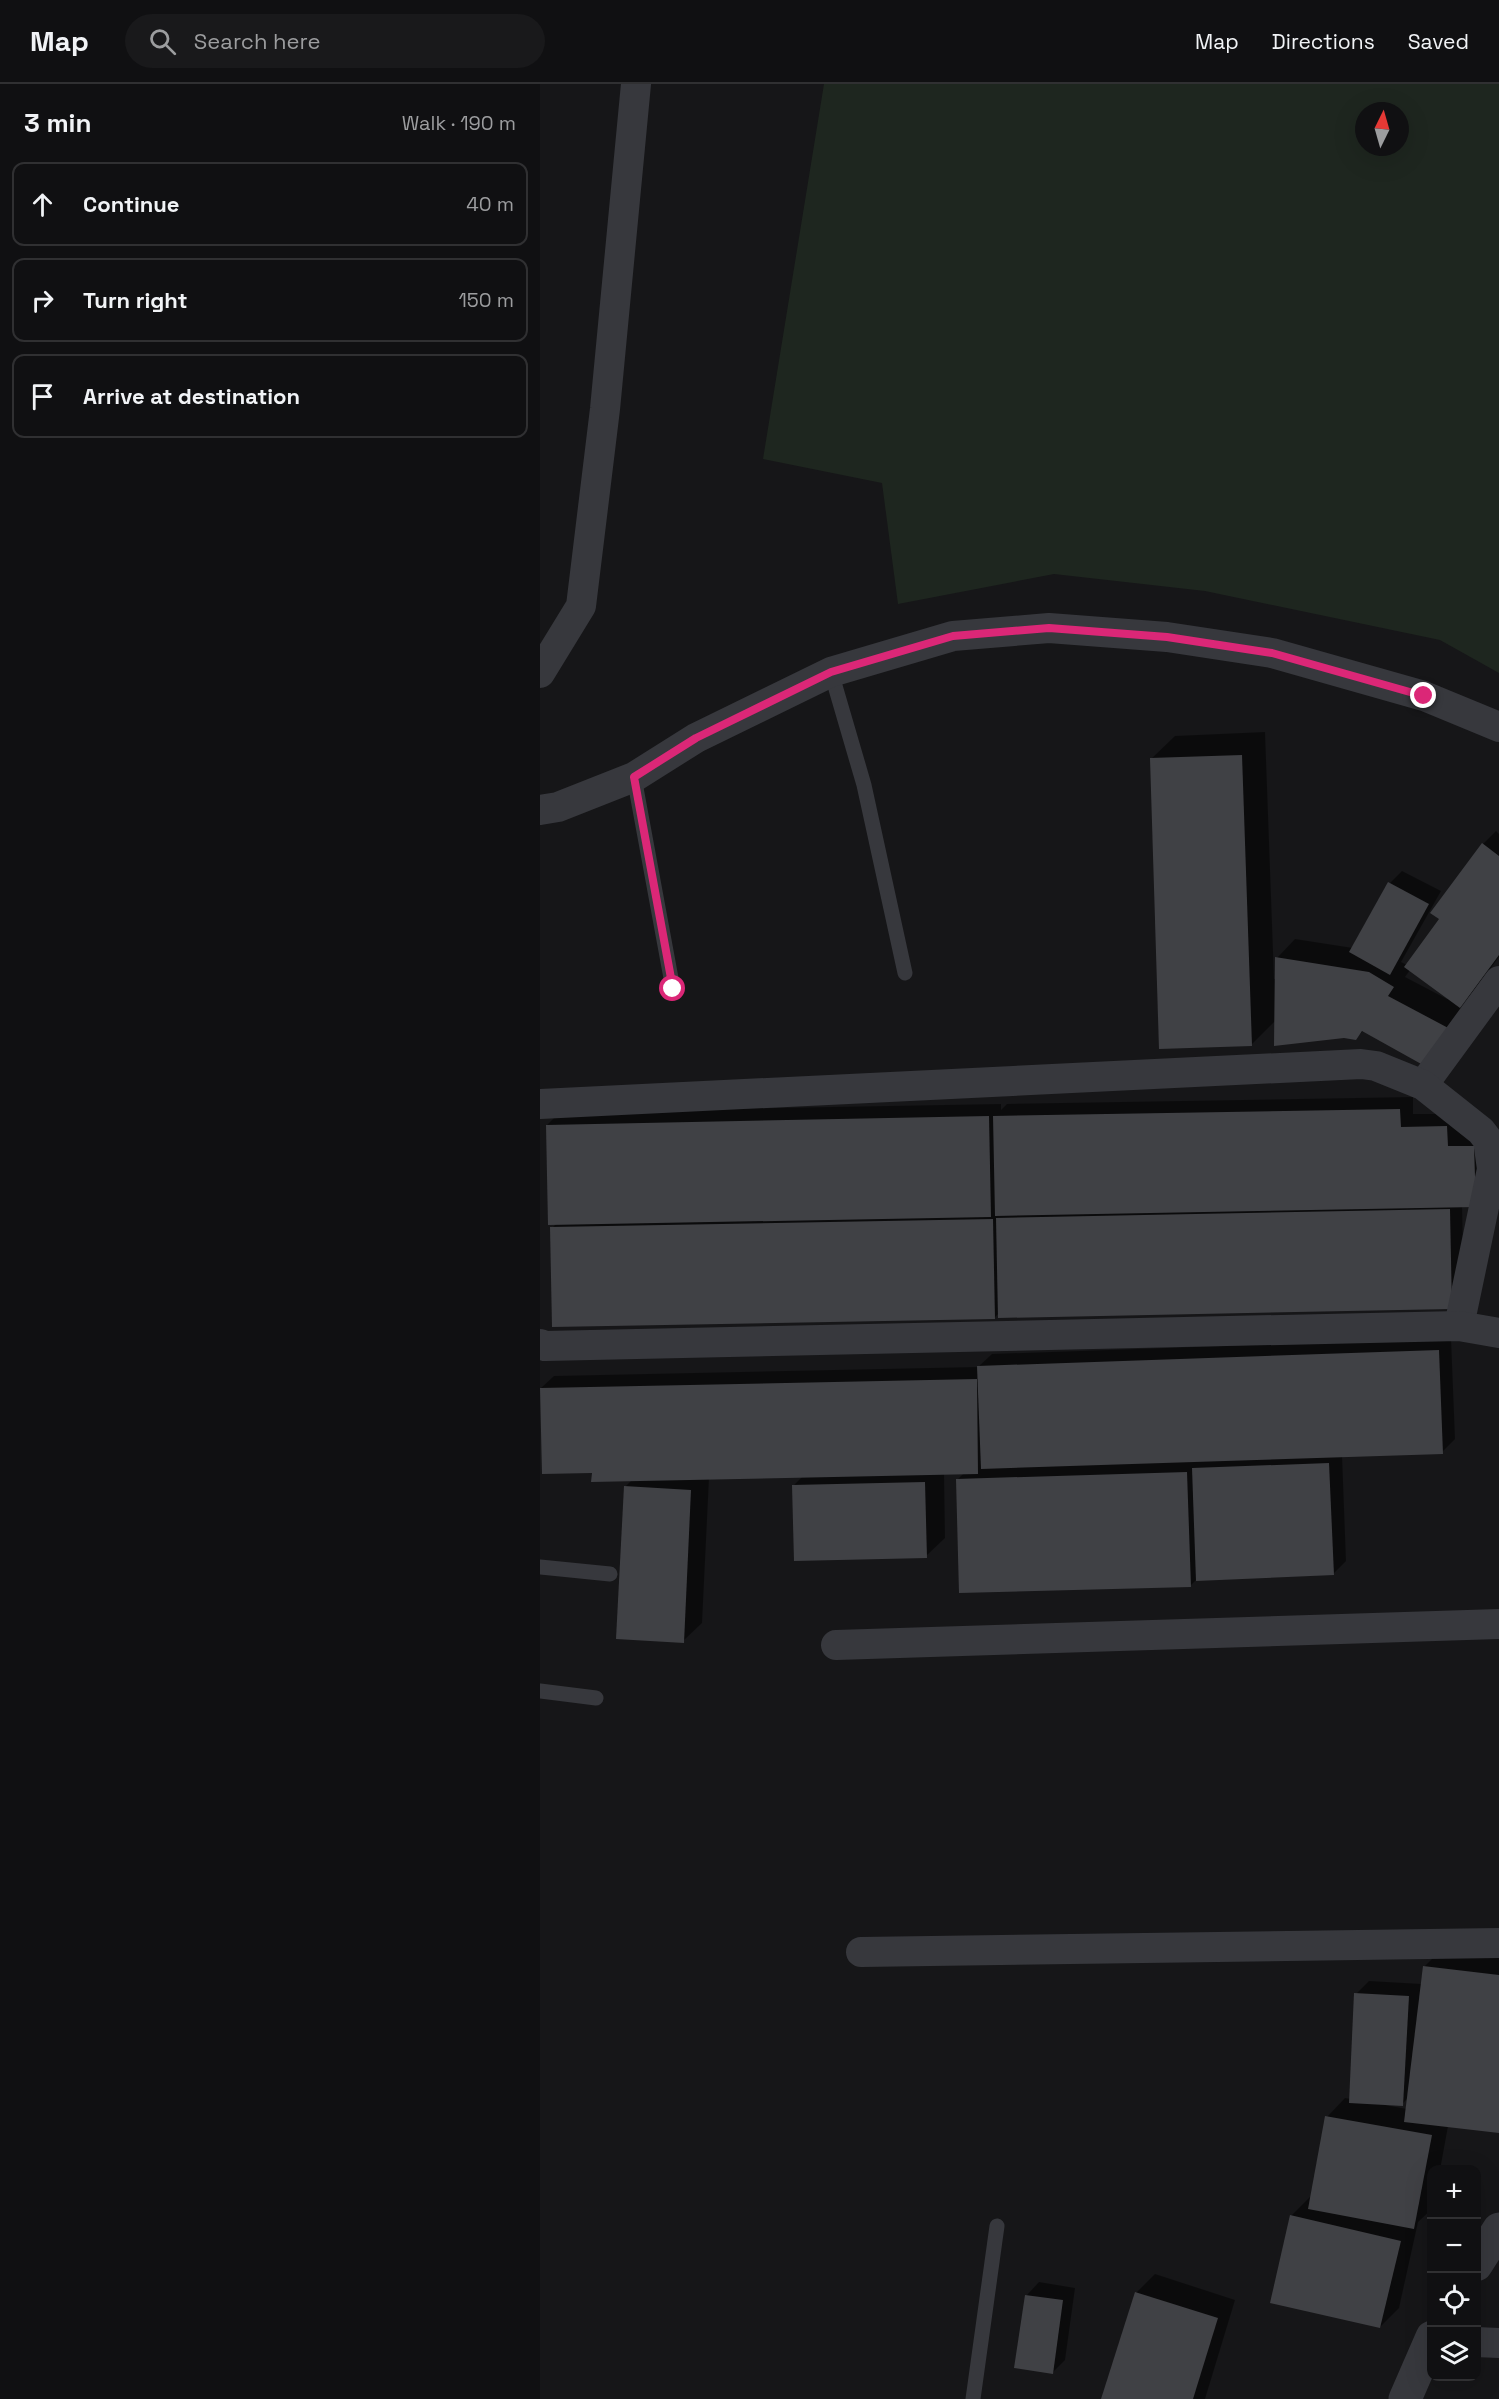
<!DOCTYPE html>
<meta charset="utf-8">
<style>
:root{--surface:#101012;--page:#19191b;--text:#f1f3f6;--muted:#9c9d9f;--line:#303032}
body{margin:0;font-family:"Space Grotesk",sans-serif;background:var(--page);color:var(--text)}
.controls{position:absolute;right:18px;bottom:18px;display:grid;overflow:hidden;border-radius:12px;box-shadow:0 6px 24px #0002}
.controls button{width:54px;height:54px;display:grid;place-items:center;padding:0;border:0;border-bottom:2px solid var(--line);background:var(--surface);color:var(--text);font:30px sans-serif}
.compass{position:absolute;left:815px;top:18px;width:54px;height:54px;border-radius:50%;background:var(--surface);box-shadow:0 6px 24px #0002;rotate:5deg}
.stop{position:absolute;width:18px;height:18px;margin:-14px;border:4px solid #db2777;border-radius:50%;background:#fff}
.stop.end{background:#db2777;border-color:#fff;box-shadow:0 2px 6px #0008}
.list{margin:0;padding:0;list-style:none}
h2{display:flex;justify-content:space-between;align-items:center;height:78px;margin:0;padding:0 24px;font-size:26px}
h2 small{font-size:20px;font-weight:400;color:var(--muted)}
.list li{display:grid;grid-template-columns:39px 1fr auto;gap:18px;align-items:center;box-sizing:border-box;height:84px;margin:0 12px 12px;padding:0 12px;border:2px solid var(--line);border-radius:12px}
.list b{display:block;font-size:22px;white-space:nowrap}
.list em{font-size:20px;font-style:normal;color:var(--muted)}
.icon{flex:none;width:33px;height:33px;fill:none;stroke:currentColor;stroke-width:2;stroke-linecap:round;stroke-linejoin:round}
.map{position:relative;flex:none;width:959px;height:2315px;overflow:hidden}
header{display:flex;align-items:center;gap:36px;box-sizing:border-box;height:84px;padding:0 30px;background:var(--surface);border-bottom:2px solid var(--line)}
header strong{font-size:28px}
nav{display:flex;gap:33px;margin-inline-start:auto;font-size:21px}
.search{width:420px;height:54px;background:var(--page);display:flex;align-items:center;gap:15px;box-sizing:border-box;padding:0 21px;border-radius:33px;color:var(--muted);font-size:22px}
main{display:flex}
aside{flex:1;background:var(--surface)}
.map>svg:first-child{display:block}
.green{fill:#1e261f;fill-rule:evenodd}
.shadow{fill:#0007;fill-rule:evenodd}
.building{fill:#404145}
.lines{fill:none;stroke-linecap:round;stroke-linejoin:round}
.service{stroke:#37383d;stroke-width:15}
.minor{stroke:#37383d;stroke-width:30}
.tertiary{stroke:#37383d;stroke-width:33}
.route{stroke:#db2777;stroke-width:8}
</style>
<header>
<strong>Map</strong>
<div class="search"><svg class="icon" aria-label="search" viewBox="0 0 24 24"><circle cx="10" cy="10" r="6"/><path d="M15 15l6 6"/></svg>Search here</div>
<nav><a>Map</a><a>Directions</a><a>Saved</a></nav>
</header>
<main>
<aside>
<h2>3 min<small>Walk · 190 m</small></h2>
<ul class="list">
<li><svg class="icon" aria-label="ahead" viewBox="0 0 24 24"><path d="M12 20V5M6 11l6-6 6 6"/></svg><div><b>Continue</b></div><em>40 m</em></li>
<li><svg class="icon" aria-label="right" viewBox="0 0 24 24"><path d="M7 20v-9h11M14 6l5 5-5 5"/></svg><div><b>Turn right</b></div><em>150 m</em></li>
<li><svg class="icon" aria-label="arrive" viewBox="0 0 24 24"><path d="M6 21V4h12l-3 4 3 4H6"/></svg><div><b>Arrive at destination</b></div></li>
</ul>
</aside>
<div class="map">
<svg width="959" height="2315" viewBox="0 0 959 2315">
<rect width="100%" height="100%" fill="#161618"/>
<path class="green" d="M284,0H959V589L900,556L665,507L514,490L358,520L342,399L223,375ZM824,27H860V63H824Z"/>
<g class="shadow">
<path d="M725,648L734,895H736L737,874L755,855L813,864L850,799L862,787L901,807L861,878L867,881L902,835L943,760L956,747L959,750V873L932,909L920,922L929,927L883,979L824,946L815,955L736,936L712,960L611,675L635,652ZM870,886L908,913L907,915L865,893Z"/>
<polygon points="873,1013 873,1030 919,1030 920,1050 947,1049 948,1108 922,1121 924,1211 459,1229 454,1234 12,1144 17,1139 7,1041 20,1028 461,1020 461,1026 467,1020"/>
<polygon points="911,1254 915,1355 902,1368 802,1371 806,1477 793,1490 657,1495 650,1502 418,1395 424,1389 404,1389 405,1454 386,1472 254,1401 263,1392 169,1394 162,1539 143,1557 85,1403 93,1395 53,1388 1,1304 14,1292 438,1283 452,1270"/>
<path d="M903,1864L959,1871V2048L908,2042L900,2086H892V2125L878,2138L859,2224L840,2243L751,2132L770,2113L772,2114L787,2033L805,2014L811,2015L816,1910L829,1897L882,1900L884,1883ZM868,2014L867,2025L845,2021V2019L862,2020Z"/>
<polygon points="615,2190 695,2216 665,2315 562,2315 596,2209"/>
<polygon points="499,2198 535,2204 525,2276 512,2289 487,2211"/>
</g>
<g class="building">
<polygon points="702,671 712,962 619,965 610,674"/>
<polygon points="942,759 959,772 959,871 920,924 864,883 899,835 890,829"/>
<polygon points="848,798 889,820 850,891 809,868"/>
<polygon points="735,873 829,888 854,903 848,912 912,946 883,981 822,947 816,956 804,954 734,962"/>
<polygon points="860,1025 861,1043 907,1042 908,1062 934,1062 936,1123 455,1132 453,1032"/>
<polygon points="449,1032 451,1133 8,1141 6,1041"/>
<polygon points="910,1125 912,1225 458,1234 456,1134"/>
<polygon points="453,1135 455,1235 12,1243 10,1143"/>
<polygon points="899,1266 903,1370 441,1385 437,1282"/>
<polygon points="437,1295 438,1390 51,1398 52,1389 2,1390 0,1304"/>
<polygon points="789,1379 794,1491 656,1497 652,1384"/>
<polygon points="647,1388 651,1503 419,1509 416,1395"/>
<polygon points="385,1398 387,1474 254,1477 252,1401"/>
<polygon points="84,1402 151,1406 144,1559 76,1555"/>
<polygon points="883,1882 959,1891 959,2049 864,2038"/>
<polygon points="814,1909 869,1912 863,2022 809,2019"/>
<polygon points="785,2032 892,2051 874,2145 768,2125"/>
<polygon points="750,2131 861,2157 840,2244 730,2219"/>
<polygon points="595,2208 678,2234 653,2315 561,2315"/>
<polygon points="485,2211 523,2216 513,2290 474,2284"/>
</g>
<g class="lines">
<g class="service">
<polyline points="291,588 324,701 365,889"/>
<polyline points="94,693 133,905"/>
<polyline points="0,1483 70,1490"/>
<polyline points="0,1607 56,1614"/>
<polyline points="433,2315 457,2142"/>
</g>
<g class="minor">
<polyline points="0,589 41,522 65,325 96,0"/>
<polyline points="0,726 18,723 94,693 156,654 291,588 413,552 509,544 627,553 732,569 884,612 959,643"/>
<polyline points="883,1001 959,897"/>
<polyline points="0,1020 821,980 836,982 883,1001 941,1047 948,1056 952,1085 919,1242"/>
<polyline points="0,1260 5,1262 919,1242 959,1249"/>
<polyline points="296,1561 959,1540"/>
<polyline points="321,1868 959,1859"/>
<polyline points="936,2258 959,2259"/>
</g>
<g class="tertiary">
<polyline points="936,2181 959,2145"/>
<polyline points="865,2315 892,2253"/>
</g>
</g>
<g class="lines">
<polyline class="route" points="133,905 94,693 156,654 291,588 413,552 509,544 627,553 732,569 884,612"/>
</g>
</svg>
<div class="controls">
<button>+</button>
<button>−</button>
<button><svg class="icon" aria-label="locate" viewBox="0 0 24 24"><circle cx="12" cy="12" r="6"/><path d="M12 2v4M12 18v4M2 12h4M18 12h4"/></svg></button>
<button><svg class="icon" aria-label="layers" viewBox="0 0 24 24"><path d="M12 4l9 5-9 5-9-5zM3 14l9 5 9-5"/></svg></button>
</div>
<svg class="compass" viewBox="-18 -18 36 36"><path d="M0-13l5 13h-10z" fill="#e53935"/><path d="M0 13l5-13h-10z" fill="#9c9d9f"/></svg>
<div class="stop" style="left:133px;top:905px"></div>
<div class="stop end" style="left:884px;top:612px"></div>
</div>
</main>
